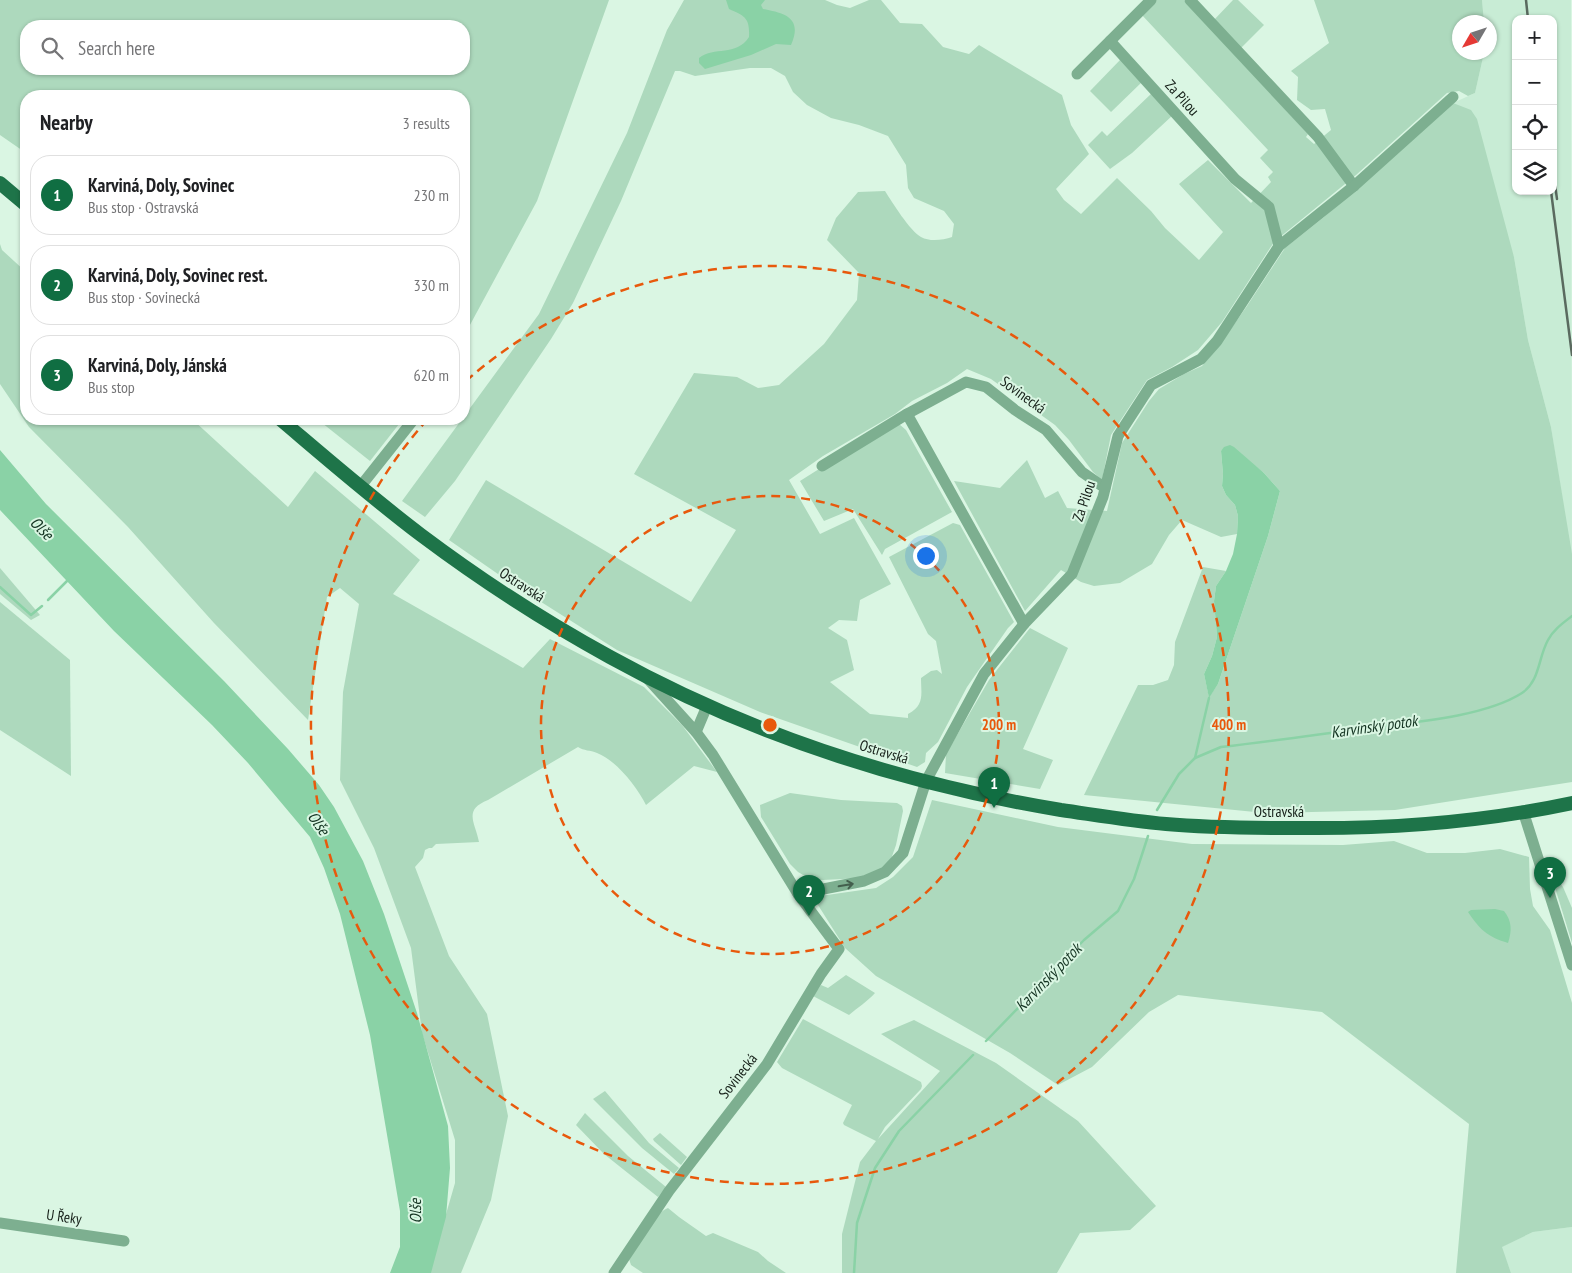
<!DOCTYPE html>
<meta charset="utf-8">
<style>
:root{--surface:#fff;--page:#f2f2f2;--text:#202124;--muted:#757577;--line:#e0e0e0;--accent:#106e42}
body{margin:0;font-family:"PT Sans Narrow",sans-serif;background:var(--page);color:var(--text)}
.controls{position:absolute;right:15px;top:15px;display:grid;overflow:hidden;border-radius:10px;box-shadow:0 1px 4px #0004}
.controls button{width:45px;height:45px;display:grid;place-items:center;padding:0;border:0;border-bottom:1px solid var(--line);background:var(--surface);color:var(--text);font:25px sans-serif}
.compass{position:absolute;left:1452px;top:15px;width:45px;height:45px;border-radius:50%;background:var(--surface);box-shadow:0 1px 4px #0004;rotate:231deg}
.you{position:absolute;left:925px;top:555px;width:18px;height:18px;margin:-12px;border:4px solid #fff;border-radius:50%;background:#1a73e8;box-shadow:0 0 0 8px #1a73e833}
.badge{display:grid;place-items:center;width:32px;height:32px;border-radius:50%;background:var(--accent);color:#fff;font-size:16px;font-weight:700}
.pin{position:absolute;translate:-50% -41px;filter:drop-shadow(0 1px 2px #0008)}
.pin::after{content:'';position:absolute;top:26px;width:18px;height:15px;background:inherit;clip-path:polygon(0 0,100% 0,50% 100%)}
.list{margin:0;padding:0;list-style:none}
h2{display:flex;justify-content:space-between;align-items:center;height:65px;margin:0;padding:0 20px;font-size:21px}
h2 small{font-size:16px;font-weight:400;color:var(--muted)}
.list li{display:grid;grid-template-columns:32px 1fr auto;gap:15px;align-items:center;box-sizing:border-box;height:80px;margin:0 10px 10px;padding:0 10px;border:1px solid var(--line);border-radius:20px}
.list b{display:block;font-size:19px;white-space:nowrap}
.list p{margin:0;font-size:16px;white-space:nowrap;color:var(--muted)}
.list em{font-size:16px;font-style:normal;color:var(--muted)}
.icon{flex:none;width:28px;height:28px;fill:none;stroke:currentColor;stroke-width:2;stroke-linecap:round;stroke-linejoin:round}
.map{position:relative;flex:none;width:1572px;height:1273px;overflow:hidden}
.search{position:absolute;background:var(--surface);box-shadow:0 1px 4px #0004;left:20px;top:20px;width:450px;height:55px;display:flex;align-items:center;gap:12px;box-sizing:border-box;padding:0 18px;border-radius:20px;color:var(--muted);font-size:19px}
.panel{position:absolute;background:var(--surface);box-shadow:0 1px 4px #0004;left:20px;top:90px;width:450px;height:335px;border-radius:20px}
.map>svg:first-child{display:block}
.built{fill:#c8ecd5;fill-rule:evenodd}
.green{fill:#add9bd;fill-rule:evenodd}
.water{fill:#8ad2a6}
.lines{fill:none;stroke-linecap:round;stroke-linejoin:round}
.stream{stroke:#8ad2a6;stroke-width:2.5}
.minor{stroke:#7daf90;stroke-width:11}
.major{stroke:#1e7449;stroke-width:14}
.rail{stroke:#5a6a5f;stroke-width:2.5}
.oneway{stroke:#435f4d}
.ring{fill:none;stroke:#e8590c;stroke-width:2.5;stroke-dasharray:9 6}
.labels{text-anchor:middle;stroke-width:4;stroke-linejoin:round;paint-order:stroke}
.street-label{font-size:15px;fill:#141e17;stroke:#daf6e3}
.water-label{font-size:16px;font-style:italic;fill:#143422;stroke:#daf6e3}
.centre{fill:#e8590c;stroke:#daf6e3;stroke-width:2.5}
.ring-label{font-size:15px;text-anchor:middle;font-weight:bold;fill:#e8590c;stroke:#daf6e3;stroke-width:4;stroke-linejoin:round;paint-order:stroke}
</style>
<div class="map">
<svg width="1572" height="1273" viewBox="0 0 1572 1273">
<rect width="100%" height="100%" fill="#daf6e3"/>
<g class="built">
<path d="M1482,0H1571L1572,561L1551,427L1528,340L1514,257L1453,103L1475,93L1484,53L1490,52V22H1484ZM1516,19H1553V191H1516Z"/>
<polygon points="1572,1227 1572,1273 1511,1273 1501,1247 1533,1232"/>
</g>
<g class="green">
<path d="M0,0H609L537,201L464,336V96H26V153L0,135ZM26,26H464V69H26Z"/>
<path d="M684,0H825L837,5L850,8L869,0H881L900,23L922,24L943,47L969,54L979,45L1062,95L1071,125L1089,154L1056,189L1064,200L1081,214L1117,178L1151,211L1165,228L1199,260L1223,232L1179,184L1208,160L1251,203L1271,182L1268,177L1273,172L1260,158L1268,150L1141,14L1156,0H1184L1308,134L1306,137L1314,144L1331,130L1325,109L1311,110L1297,100L1298,77L1291,71L1329,43L1314,0H1482L1484,22H1460V52L1484,53L1475,93L1468,96L1459,91L1447,93L1356,175L1274,242L1222,322L1198,350L1172,367L1147,380L1111,435L1102,480L1093,472L1069,440L1055,425L991,379L967,369L947,383L912,401L895,414L823,456L789,480L820,534L854,518L891,584L860,600L857,621L839,620L828,628L847,640L854,670L830,682L870,714L908,718V714C925,705 921,694 921,678L931,671L937,670L942,674L936,641L928,634L889,557L953,523L960,525L1014,622L1008,628L967,687L938,742L926,753L925,762L917,767L760,712L617,650L508,581L449,540L486,480L691,602L736,530L634,474L694,373L737,377L758,388L779,385L824,344L857,300L859,273L827,240L836,218L858,192L885,191C892,202 910,231 921,237C930,242 943,240 952,237L954,224L944,211L914,198L908,188L906,165L888,136L859,125L831,118L807,105L793,92L785,76L771,68H750L695,76L680,71H675L621,201L573,303L551,339L455,481L425,517L402,501L539,314L627,133L667,30Z"/>
<polygon points="1233,0 1238,0 1264,25 1240,49 1213,21"/>
<polygon points="1121,59 1142,82 1111,112 1090,91"/>
<polygon points="1152,93 1173,115 1132,153 1110,169 1088,145 1102,131 1107,136"/>
<polygon points="1453,103 1471,110 1477,119 1514,257 1528,340 1551,427 1572,554 1572,782 1395,810 1265,813 1084,795 1138,685 1153,685 1168,680 1174,665 1175,642 1203,567 1226,571 1216,586 1214,601 1217,637 1212,656 1204,674 1209,697 1218,684 1268,536 1280,491 1264,473 1230,446 1221,451 1223,474 1222,486 1226,495 1235,505 1238,516 1237,534 1221,537 1182,520 1169,535 1152,564 1120,583 1094,586 1081,582 1061,570 1025,611 954,481 1000,488 1027,460 1045,498 1058,491 1067,508 1107,511 1122,443 1149,401 1159,389 1184,374 1202,366 1218,347 1247,306 1285,248 1324,217"/>
<path d="M0,244L2,250L26,272V419H192L288,507L315,471L420,560L393,594L523,668L550,639L644,687L682,725L717,772L694,766L646,805C637,787 616,760 597,753C590,750 584,751 578,747L488,800C463,810 475,822 479,842L436,844L432,848H429L425,850L423,858L415,867L449,956L487,1014L508,1116L491,1200L461,1273H429L455,1183V1140L422,1033L411,948L374,848L340,780L343,692L359,604L340,588L327,597L308,720L214,623L128,527L29,427L0,384Z"/>
<polygon points="317,419 403,419 370,461"/>
<polygon points="899,424 906,430 952,512 885,549 882,555 853,509 824,521 800,481 865,440"/>
<polygon points="0,568 40,615 31,620 0,594"/>
<polygon points="0,602 70,660 71,776 0,730"/>
<polygon points="1030,628 1068,648 1023,749 1053,760 1040,789 945,773 946,754 989,680"/>
<polygon points="790,793 841,800 897,803 902,806 903,811 896,845 890,862 877,873 862,878 823,880 810,879 798,872 790,864 761,817 760,805"/>
<polygon points="932,800 1058,827 1192,844 1343,845 1394,841 1427,853 1465,853 1500,849 1529,857 1530,889 1533,906 1550,930 1572,1003 1572,1227 1533,1232 1502,1247 1511,1273 1456,1273 1469,1124 1322,1012 1178,995 1149,1012 1092,1067 1058,1085 1010,1053 876,976 845,948 813,897 876,888 893,877 913,857"/>
<polygon points="1549,868 1563,887 1572,908 1572,943"/>
<path d="M846,975L875,993C867,1002 858,1007 849,1015L813,996L821,985L828,988Z"/>
<polygon points="803,1019 921,1082 922,1086 921,1089 885,1127 878,1139 940,1071 881,1034 914,1020 996,1063 1078,1121 1156,1206 1130,1230 1080,1233 1057,1273 842,1273 842,1234 860,1162 876,1141 844,1125 843,1123 852,1105 782,1068 777,1062"/>
<polygon points="605,1091 649,1143 679,1168 674,1174 642,1148 593,1099"/>
<polygon points="585,1113 628,1156 666,1187 658,1197 604,1154 576,1125"/>
<polygon points="660,1133 687,1157 681,1165 654,1141 653,1139"/>
<path d="M668,1208L679,1217L706,1236L713,1233L758,1252L768,1261L786,1273H643L631,1265L629,1259C638,1246 654,1213 668,1208Z"/>
</g>
<g class="water">
<path d="M726,0H765L761,5L763,9C785,13 803,18 791,45L776,44L751,55L705,69L699,63V58C714,46 736,57 749,37C750,18 745,16 729,9Z"/>
<polygon points="1230,445 1234,447 1264,473 1280,491 1268,536 1218,684 1209,698 1204,674 1212,656 1217,637 1214,601 1216,586 1226,571 1233,554 1237,534 1238,516 1235,505 1226,495 1222,486 1223,474 1221,451 1224,447"/>
<polygon points="0,450 46,504 224,681 288,749 319,785 334,807 363,861 384,914 417,1013 448,1126 450,1168 446,1217 431,1273 390,1273 400,1247 400,1211 370,1035 340,914 324,868 310,837 248,763 212,725 114,631 0,510"/>
<path d="M1495,909L1504,911C1512,921 1512,931 1508,943C1488,937 1480,930 1468,912L1471,910Z"/>
</g>
<g class="lines">
<g class="stream">
<polyline points="0,587 31,615 42,606"/>
<polyline points="48,600 68,580"/>
<polyline points="1195,758 1209,698"/>
<path d="M1157,810L1179,774L1195,758L1221,747C1272,741 1324,734 1375,727C1418,722 1486,716 1522,693C1540,681 1538,658 1548,640C1553,630 1563,623 1572,616"/>
<polyline points="986,1041 1084,940 1118,911 1134,879 1148,836"/>
<polyline points="854,1273 857,1223 875,1168 899,1131 973,1055"/>
</g>
<g class="minor">
<polyline points="1190,0 1318,137 1354,186"/>
<polyline points="1110,41 1235,179 1269,207 1279,246"/>
<polyline points="1077,74 1151,0"/>
<polyline points="907,414 1024,624"/>
<polyline points="822,466 907,414 966,382 986,387 1015,410 1046,430 1082,472 1105,488"/>
<polyline points="360,487 414,419"/>
<polyline points="696,732 707,706"/>
<polyline points="1523,811 1572,965"/>
<polyline points="798,894 864,881 885,872 903,853 926,781 984,674 1024,624 1072,574 1103,497 1118,436 1151,385 1201,359 1217,341 1279,246 1354,186 1453,97"/>
<polyline points="0,1223 124,1241"/>
<polyline points="614,1273 669,1191 767,1064 821,974 839,949 798,894 713,755 696,732 648,679"/>
</g>
<g class="major">
<polyline points="0,183 26,205"/>
<path d="M280,419C326,458 372,498 421,535C481,580 544,621 610,657C749,734 904,784 1061,810C1096,815 1131,821 1166,824C1210,828 1255,828 1299,828C1390,829 1483,822 1572,803"/>
</g>
<g class="rail">
<polyline points="1526,0 1528,19"/>
<polyline points="1553,170 1557,199"/>
<polyline points="1551,191 1572,355"/>
</g>
</g>
<defs><path id="oneway-shaft" d="M-6 0H5M1.5-3L5.5 0L1.5 3" fill="none" stroke-width="1.6" stroke-linecap="round" stroke-linejoin="round" transform="scale(1.25)"/></defs>
<use class="oneway" href="#oneway-shaft" transform="translate(846 885) rotate(-10)"/>
<g class="ring">
<circle cx="770" cy="725" r="229"/>
<path d="M466 381A459 459 0 1 1 426 421"/>
</g>
<g class="labels">
<g class="street-label">
<text transform="translate(1182 98) rotate(48)" y="5">Za Pilou</text>
<text transform="translate(1023 395) rotate(36)" y="5">Sovinecká</text>
<text transform="translate(1084 501) rotate(-71)" y="5">Za Pilou</text>
<text transform="translate(522 585) rotate(33)" y="5">Ostravská</text>
<text transform="translate(884 752) rotate(17)" y="5">Ostravská</text>
<text x="1279" y="817">Ostravská</text>
<text transform="translate(738 1076) rotate(-52)" y="5">Sovinecká</text>
<text transform="translate(64 1217) rotate(8)" y="5">U Řeky</text>
</g>
<g class="water-label">
<text transform="translate(42 528) rotate(45)" y="6">Olše</text>
<text transform="translate(1374 726) rotate(-8)" y="6">Karvinský potok</text>
<text transform="translate(319 823) rotate(55)" y="6">Olše</text>
<text transform="translate(1048 977) rotate(-46)" y="6">Karvinský potok</text>
<text transform="translate(415 1211) rotate(-91)" y="6">Olše</text>
</g>
</g>
<circle cx="770" cy="725" r="8" class="centre"/>
<g class="ring-label">
<text x="999" y="730">200 m</text>
<text x="1229" y="730">400 m</text>
</g>
</svg>
<div class="controls">
<button>+</button>
<button>−</button>
<button><svg class="icon" aria-label="locate" viewBox="0 0 24 24"><circle cx="12" cy="12" r="6"/><path d="M12 2v4M12 18v4M2 12h4M18 12h4"/></svg></button>
<button><svg class="icon" aria-label="layers" viewBox="0 0 24 24"><path d="M12 4l9 5-9 5-9-5zM3 14l9 5 9-5"/></svg></button>
</div>
<svg class="compass" viewBox="-18 -18 36 36"><path d="M0-13l5 13h-10z" fill="#e53935"/><path d="M0 13l5-13h-10z" fill="#757577"/></svg>
<div class="you"></div>
<div class="pin badge" style="left:994px;top:808px">1</div>
<div class="pin badge" style="left:809px;top:916px">2</div>
<div class="pin badge" style="left:1550px;top:898px">3</div>
<div class="search"><svg class="icon" aria-label="search" viewBox="0 0 24 24"><circle cx="10" cy="10" r="6"/><path d="M15 15l6 6"/></svg>Search here</div>
<section class="panel">
<h2>Nearby<small>3 results</small></h2>
<ul class="list">
<li><span class="badge">1</span><div><b>Karviná, Doly, Sovinec</b><p>Bus stop · Ostravská</p></div><em>230 m</em></li>
<li><span class="badge">2</span><div><b>Karviná, Doly, Sovinec rest.</b><p>Bus stop · Sovinecká</p></div><em>330 m</em></li>
<li><span class="badge">3</span><div><b>Karviná, Doly, Jánská</b><p>Bus stop</p></div><em>620 m</em></li>
</ul>
</section>
</div>
